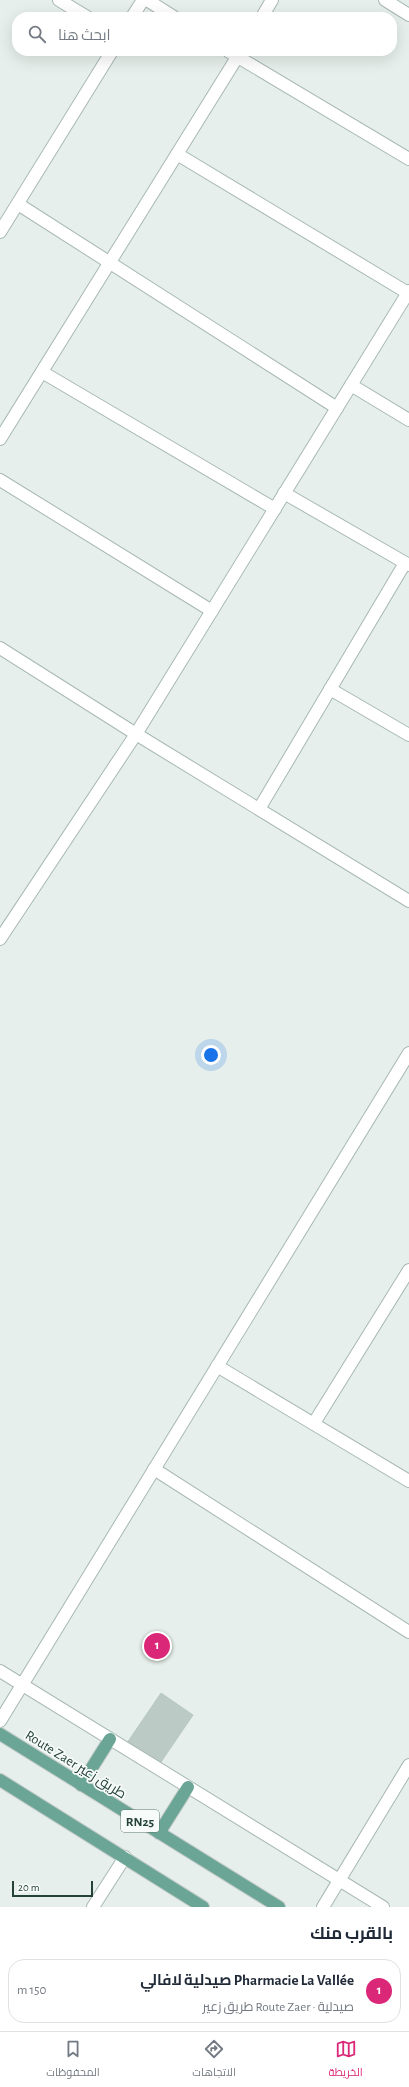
<!DOCTYPE html>
<html lang="ar">
<meta charset="utf-8">
<style>
:root{--surface:#fff;--page:#f2f2f3;--text:#1f2937;--muted:#747a83;--line:#e0e1e3;--accent:#db2777}
body{margin:0;font-family:"Alegreya Sans",Cairo,sans-serif;background:var(--page);color:var(--text);direction:rtl}
.scale{position:absolute;left:12px;bottom:10px;width:81px;box-sizing:border-box;padding-left:4px;border:2px solid #24423a;border-top:0;font-size:11px;line-height:14px;white-space:nowrap;color:#24423a;-webkit-text-stroke:3px #f7fbf9;paint-order:stroke}
.you{position:absolute;left:211px;top:1055px;width:14px;height:14px;margin:-10px;border:3px solid #fff;border-radius:50%;background:#1a73e8;box-shadow:0 0 0 6px #1a73e833}
.badge{display:grid;place-items:center;width:26px;height:26px;border-radius:50%;background:var(--accent);color:#fff;font-size:13px;font-weight:700}
.pin{position:absolute;translate:-50% -50%;border:2px solid #fff;box-shadow:0 1px 4px #0006}
.list{margin:0;padding:0;list-style:none}
h2{display:flex;justify-content:space-between;align-items:center;height:52px;margin:0;padding:0 16px;font-size:17px}
h2 small{font-size:13px;font-weight:400;color:var(--muted)}
.list li{display:grid;grid-template-columns:26px 1fr auto;gap:12px;align-items:center;box-sizing:border-box;height:64px;margin:0 8px 8px;padding:0 8px;border:1px solid var(--line);border-radius:16px}
.list b{display:block;font-size:15px;white-space:nowrap}
.list p{margin:0;font-size:13px;white-space:nowrap;color:var(--muted)}
.list em{font-size:13px;font-style:normal;color:var(--muted)}
.icon{flex:none;width:22px;height:22px;fill:none;stroke:currentColor;stroke-width:2;stroke-linecap:round;stroke-linejoin:round}
.map{position:relative;flex:none;width:409px;height:1907px;overflow:hidden;direction:ltr}
.search{position:absolute;background:var(--surface);box-shadow:0 4px 16px #0002;left:12px;right:12px;top:12px;height:44px;display:flex;align-items:center;gap:10px;box-sizing:border-box;padding:0 14px;border-radius:16px;color:var(--muted);font-size:15px}
.sheet{height:124px;background:var(--surface)}
nav{display:flex;justify-content:space-around;align-items:center;box-sizing:border-box;height:56px;border-top:1px solid var(--line);background:var(--surface);font-size:11px;color:var(--muted)}
nav a{display:grid;justify-items:center;gap:2px}
nav .on{color:var(--accent)}
.map>svg:first-child{display:block}
.building{fill:#bbcac4;stroke:#b8c9c2}
.lines{fill:none;stroke-linecap:round;stroke-linejoin:round}
.minor-casing{stroke:#a8b8b2;stroke-width:14}
.major-casing{stroke:#c2cac8;stroke-width:14}
.minor{stroke:#fff;stroke-width:12}
.major{stroke:#6aa596;stroke-width:12}
.labels{text-anchor:middle;stroke-width:3.5;stroke-linejoin:round;paint-order:stroke}
.shield{fill:#f7fbf9;stroke:#637a73;stroke-width:1}
.shield-label{font-size:13px;font-weight:bold;fill:#24423a}
.street-label{font-size:14px;fill:#24423a;stroke:#f7fbf9}
</style>
<div class="map">
<svg width="409" height="1907" viewBox="0 0 409 1907">
<rect width="100%" height="100%" fill="#e6efeb"/>
<polygon class="building" points="161,1693 193,1715 159,1765 127,1743"/>
<g class="lines">
<g class="minor-casing">
<g id="minor">
<polyline points="59,0 87,17"/>
<polyline points="147,0 174,17"/>
<polyline points="385,0 409,15"/>
<polyline points="132,17 143,0"/>
<polyline points="262,17 272,0"/>
<polyline points="228,51 409,159"/>
<polyline points="177,154 408,293"/>
<polyline points="18,204 337,408"/>
<polyline points="0,232 112,51"/>
<polyline points="42,372 275,509"/>
<polyline points="351,385 409,420"/>
<polyline points="0,439 241,51"/>
<polyline points="0,480 212,611"/>
<polyline points="284,493 409,565"/>
<polyline points="0,648 136,734 409,901"/>
<polyline points="330,689 409,735"/>
<polyline points="259,809 405,563"/>
<polyline points="0,939 136,734 409,291"/>
<polyline points="217,1366 409,1481"/>
<polyline points="314,1423 409,1270"/>
<polyline points="154,1469 409,1632"/>
<polyline points="0,1671 383,1907"/>
<polyline points="0,1721 409,1053"/>
<polyline points="93,1907 125,1857"/>
<polyline points="323,1907 409,1765"/>
</g>
</g>
<g class="major-casing">
<g id="major">
<polyline points="0,1734 279,1907"/>
<polyline points="0,1780 203,1907"/>
<polyline points="81,1785 110,1739"/>
<polyline points="159,1833 188,1787"/>
</g>
</g>
<use href="#minor" class="minor"/>
<use href="#major" class="major"/>
</g>
<g class="labels">
<rect class="shield" x="121" y="1810" width="38" height="22" rx="3"/>
<g class="shield-label">
<text x="140" y="1826">RN25</text>
</g>
<g class="street-label">
<text transform="translate(76 1764) rotate(32)" y="5">Route Zaer طريق زعير</text>
</g>
</g>
</svg>
<div class="scale">20 m</div>
<div class="you"></div>
<div class="pin badge" style="left:157px;top:1646px">1</div>
<div class="search"><svg class="icon" aria-label="search" viewBox="0 0 24 24"><circle cx="10" cy="10" r="6"/><path d="M15 15l6 6"/></svg>ابحث هنا</div>
</div>
<section class="sheet">
<h2>بالقرب منك<small></small></h2>
<ul class="list">
<li><span class="badge">1</span><div><b>Pharmacie La Vallée صيدلية لافالي</b><p>صيدلية · Route Zaer طريق زعير</p></div><em>150 m</em></li>
</ul>
</section>
<nav>
<a class="on"><svg class="icon" aria-label="map" viewBox="0 0 24 24"><path d="M3 6l6-2 6 2 6-2v14l-6 2-6-2-6 2zM9 4v14M15 6v14"/></svg>الخريطة</a>
<a><svg class="icon" aria-label="directions" viewBox="0 0 24 24"><path d="M12 3l9 9-9 9-9-9zM9 14v-3h6M13 9l2 2-2 2"/></svg>الاتجاهات</a>
<a><svg class="icon" aria-label="saved" viewBox="0 0 24 24"><path d="M7 4h10v16l-5-4-5 4z"/></svg>المحفوظات</a>
</nav>
